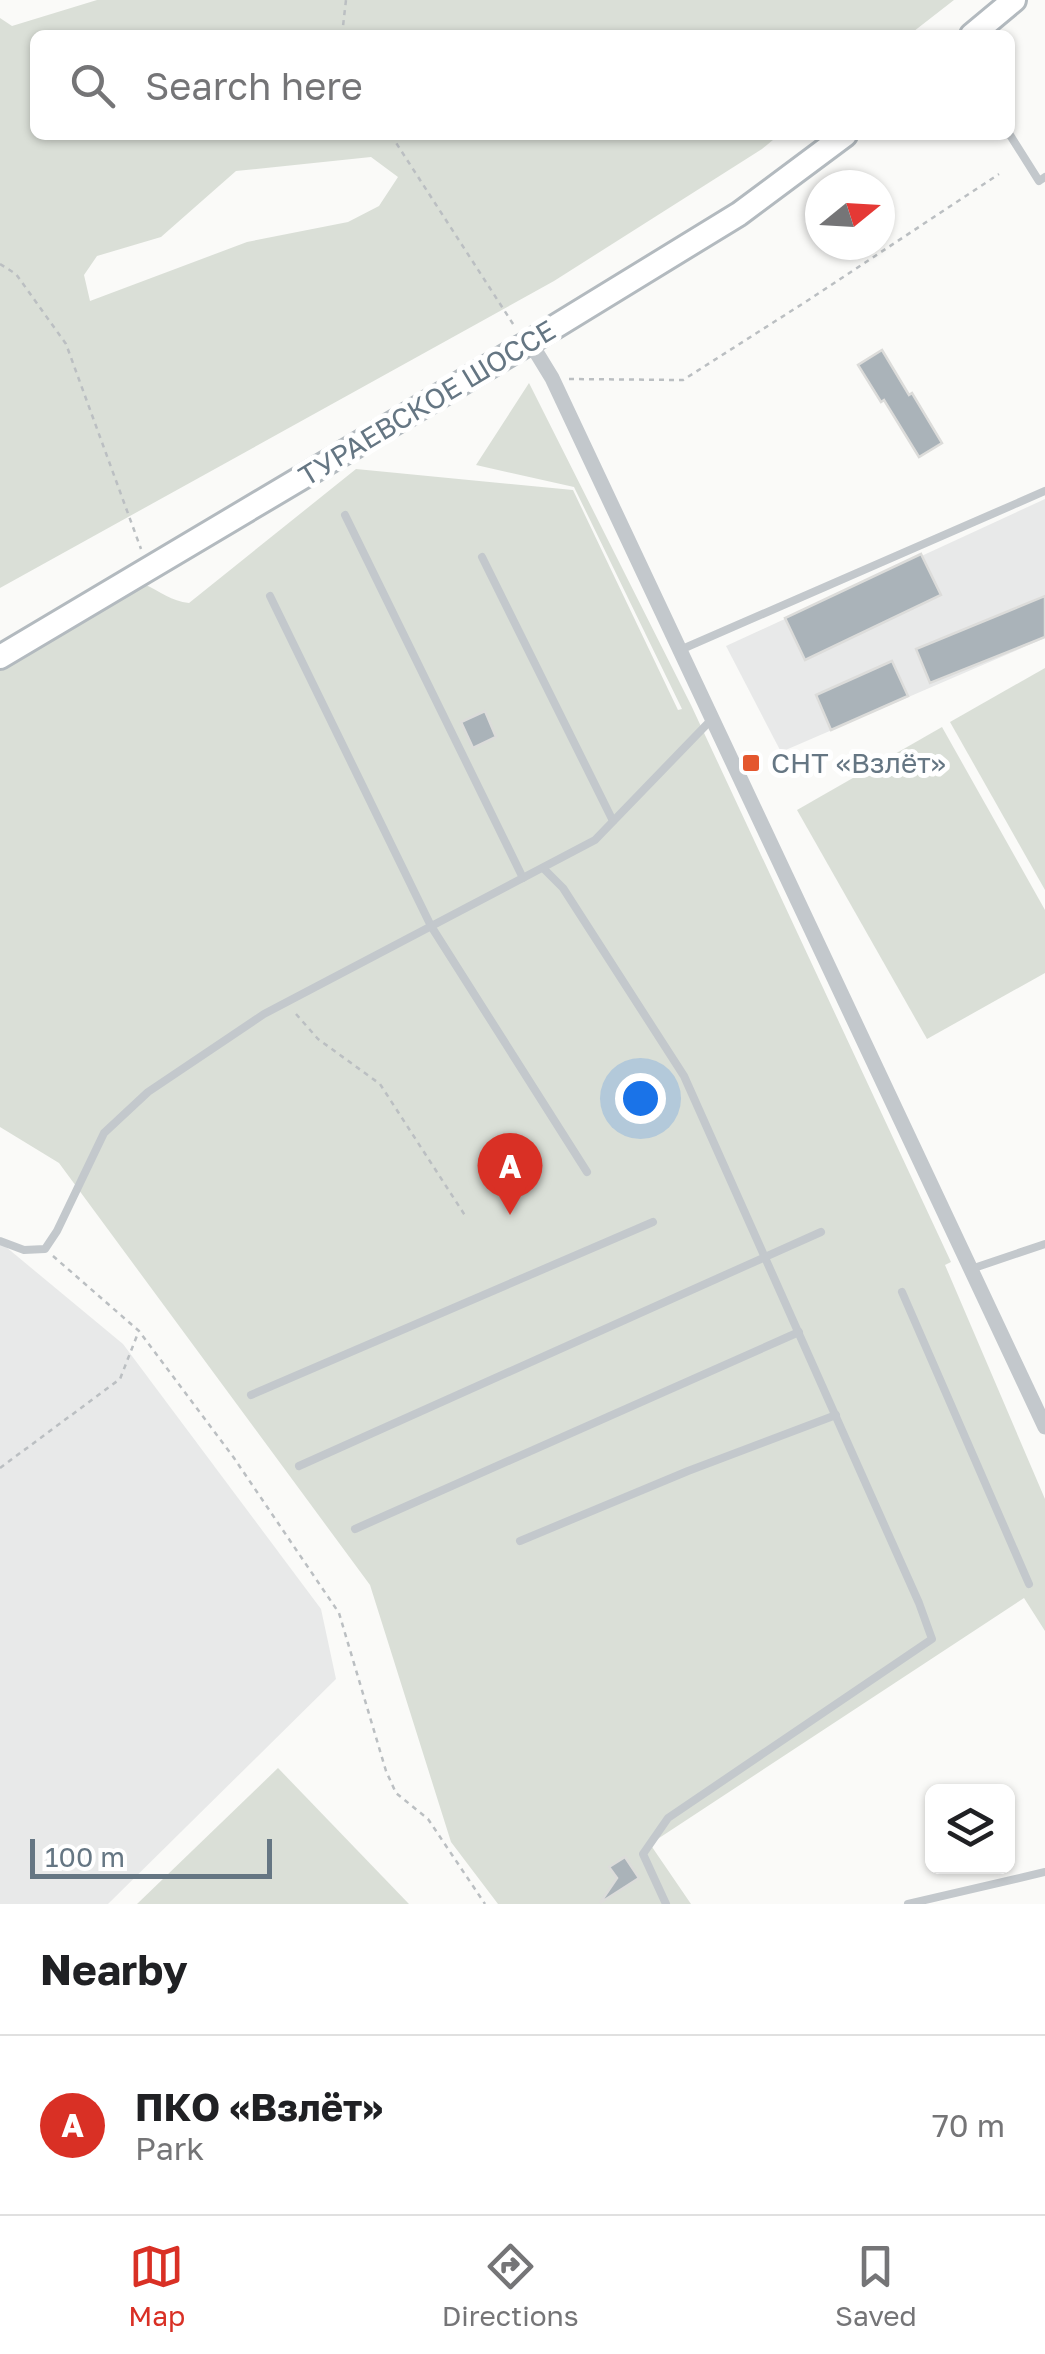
<!DOCTYPE html>
<meta charset="utf-8">
<style>
:root{--surface:#fff;--page:#f6f6f6;--text:#202124;--muted:#757577;--line:#e0e0e0;--accent:#d93025}
body{margin:0;font-family:"Golos Text",sans-serif;background:var(--page);color:var(--text)}
.controls{position:absolute;right:30px;bottom:30px;display:grid;overflow:hidden;border-radius:15px;box-shadow:0 2px 8px #0004}
.controls button{width:90px;height:90px;display:grid;place-items:center;padding:0;border:0;border-bottom:2px solid var(--line);background:var(--surface);color:var(--text);font:50px sans-serif}
.compass{position:absolute;left:805px;top:170px;width:90px;height:90px;border-radius:50%;background:var(--surface);box-shadow:0 2px 8px #0004;rotate:72deg}
.scale{position:absolute;left:30px;bottom:25px;width:242px;box-sizing:border-box;padding-left:10px;border:5px solid #657683;border-top:0;font-size:28px;line-height:35px;white-space:nowrap;color:#657683;-webkit-text-stroke:8px #fff;paint-order:stroke}
.you{position:absolute;left:640px;top:1098px;width:35px;height:35px;margin:-25px;border:8px solid #fff;border-radius:50%;background:#1a73e8;box-shadow:0 0 0 15px #1a73e833}
.badge{display:grid;place-items:center;width:65px;height:65px;border-radius:50%;background:var(--accent);color:#fff;font-size:32px;font-weight:700}
.pin{position:absolute;translate:-50% -82px;filter:drop-shadow(0 2px 5px #0008)}
.pin::after{content:'';position:absolute;top:52px;width:35px;height:30px;background:inherit;clip-path:polygon(0 0,100% 0,50% 100%)}
.list{margin:0;padding:0;list-style:none}
h2{display:flex;justify-content:space-between;align-items:center;height:130px;margin:0;padding:0 40px;font-size:42px}
h2 small{font-size:32px;font-weight:400;color:var(--muted)}
.list li{display:grid;grid-template-columns:65px 1fr auto;gap:30px;align-items:center;box-sizing:border-box;height:180px;padding:0 40px;border-top:2px solid var(--line)}
.list b{display:block;font-size:38px;white-space:nowrap}
.list p{margin:0;font-size:32px;white-space:nowrap;color:var(--muted)}
.list em{font-size:32px;font-style:normal;color:var(--muted)}
.icon{flex:none;width:55px;height:55px;fill:none;stroke:currentColor;stroke-width:2;stroke-linecap:round;stroke-linejoin:round}
.map{position:relative;flex:none;width:1045px;height:1904px;overflow:hidden}
.search{position:absolute;background:var(--surface);box-shadow:0 2px 8px #0004;left:30px;right:30px;top:30px;height:110px;display:flex;align-items:center;gap:25px;box-sizing:border-box;padding:0 35px;border-radius:15px;color:var(--muted);font-size:38px}
.sheet{height:310px;background:var(--surface)}
nav{display:flex;justify-content:space-around;align-items:center;box-sizing:border-box;height:140px;border-top:2px solid var(--line);background:var(--surface);font-size:28px;color:var(--muted)}
nav a{display:grid;justify-items:center;gap:5px}
nav .on{color:var(--accent)}
.map>svg:first-child{display:block}
.built{fill:#e8e9e9}
.green{fill:#dadfd7;fill-rule:evenodd}
.building{fill:#aab3b9;stroke:#dcdcda;stroke-width:2.5}
.lines{fill:none;stroke-linecap:round;stroke-linejoin:round}
.secondary-casing{stroke:#b3babf;stroke-width:28}
.path{stroke:#bbbfc2;stroke-width:2.5;stroke-dasharray:5 5;stroke-linecap:butt}
.lane{stroke:#c3c8cc;stroke-width:8}
.street{stroke:#c3c8cc;stroke-width:15}
.secondary{stroke:#fff;stroke-width:22}
.poi-dot{fill:#e4572e;stroke:#fff;stroke-width:4}
.labels{text-anchor:middle;stroke-width:10;stroke-linejoin:round;paint-order:stroke}
.street-label{font-size:28px;fill:#657683;stroke:#fff}
.poi-label{font-size:28px;fill:#657683;stroke:#fff;text-anchor:start}
</style>
<div class="map">
<svg width="1045" height="1904" viewBox="0 0 1045 1904">
<rect width="100%" height="100%" fill="#fafaf8"/>
<g class="built">
<polygon points="1045,499 1045,638 781,752 726,646"/>
<polygon points="0,1242 123,1344 321,1609 336,1679 108,1904 0,1904"/>
</g>
<g class="green">
<path d="M97,0H954L909,35H35V135H779L762,149L554,281L0,588V18L12,26ZM371,157L398,177L379,206L348,222L247,242L90,301L84,275L97,256L161,237L236,171Z"/>
<path d="M529,383L691,705L951,1262L945,1265L1045,1499V1631L1024,1598L650,1844L691,1904H498L451,1842L370,1585L59,1163L0,1127V670L144,584C161,592 171,601 189,603L356,469L573,490L678,710L682,709L574,487L476,465Z"/>
<polygon points="1045,668 1045,890 950,722"/>
<polygon points="942,727 1045,910 1045,973 927,1039 797,810"/>
<polygon points="278,1768 409,1904 137,1904"/>
</g>
<g class="building">
<polygon points="882,350 909,395 912,393 942,443 919,457 884,400 881,402 858,365"/>
<polygon points="921,554 941,595 805,660 785,618"/>
<polygon points="1045,596 1045,637 930,683 916,649"/>
<polygon points="892,661 908,696 831,730 816,695"/>
<polygon points="485,711 496,737 473,748 461,722"/>
<polygon points="625,1857 639,1878 600,1903 617,1878 609,1867"/>
</g>
<g class="lines">
<g class="secondary-casing">
<g id="secondary">
<polyline points="972,35 1014,0"/>
<polyline points="0,657 530,342 739,214 845,135"/>
</g>
</g>
<g class="path">
<polyline points="342,35 346,0"/>
<polyline points="391,135 515,327"/>
<polyline points="0,264 16,274 66,344 141,549"/>
<polyline points="569,379 683,380 810,299 999,174"/>
<polyline points="296,1014 318,1039 380,1084 466,1217"/>
<polyline points="53,1256 139,1331 234,1458 339,1613 386,1771 396,1793 428,1819 485,1904"/>
<polyline points="0,1468 120,1379 138,1333"/>
</g>
<g class="lane">
<polyline points="1010,135 1039,181 1045,177"/>
<polyline points="345,515 523,878"/>
<polyline points="482,557 613,821"/>
<polyline points="270,596 431,926 587,1172"/>
<polyline points="680,650 1045,491"/>
<polyline points="543,868 563,888 684,1076 919,1603 932,1639 668,1818 643,1854 666,1904"/>
<polyline points="0,1241 24,1250 45,1249 57,1231 104,1133 148,1092 264,1014 595,840 712,719"/>
<polyline points="971,1269 1045,1244"/>
<polyline points="902,1292 1029,1584"/>
<polyline points="251,1395 653,1222"/>
<polyline points="299,1466 821,1232"/>
<polyline points="355,1529 799,1332"/>
<polyline points="520,1541 688,1471 836,1415"/>
<polyline points="908,1904 1045,1872"/>
</g>
<polyline class="street" points="530,342 552,378 1045,1427"/>
<use href="#secondary" class="secondary"/>
</g>
<rect class="poi-dot" x="741" y="753" width="20" height="20" rx="5"/>
<g class="labels">
<g class="street-label">
<text transform="translate(427 403) rotate(-31)" y="10">ТУРАЕВСКОЕ ШОССЕ</text>
</g>
<g class="poi-label">
<text x="771" y="773">СНТ «Взлёт»</text>
</g>
</g>
</svg>
<div class="controls">
<button><svg class="icon" aria-label="layers" viewBox="0 0 24 24"><path d="M12 4l9 5-9 5-9-5zM3 14l9 5 9-5"/></svg></button>
</div>
<svg class="compass" viewBox="-18 -18 36 36"><path d="M0-13l5 13h-10z" fill="#e53935"/><path d="M0 13l5-13h-10z" fill="#757577"/></svg>
<div class="scale">100 m</div>
<div class="you"></div>
<div class="pin badge" style="left:510px;top:1215px">A</div>
<div class="search"><svg class="icon" aria-label="search" viewBox="0 0 24 24"><circle cx="10" cy="10" r="6"/><path d="M15 15l6 6"/></svg>Search here</div>
</div>
<section class="sheet">
<h2>Nearby<small></small></h2>
<ul class="list">
<li><span class="badge">A</span><div><b>ПКО «Взлёт»</b><p>Park</p></div><em>70 m</em></li>
</ul>
</section>
<nav>
<a class="on"><svg class="icon" aria-label="map" viewBox="0 0 24 24"><path d="M3 6l6-2 6 2 6-2v14l-6 2-6-2-6 2zM9 4v14M15 6v14"/></svg>Map</a>
<a><svg class="icon" aria-label="directions" viewBox="0 0 24 24"><path d="M12 3l9 9-9 9-9-9zM9 14v-3h6M13 9l2 2-2 2"/></svg>Directions</a>
<a><svg class="icon" aria-label="saved" viewBox="0 0 24 24"><path d="M7 4h10v16l-5-4-5 4z"/></svg>Saved</a>
</nav>
